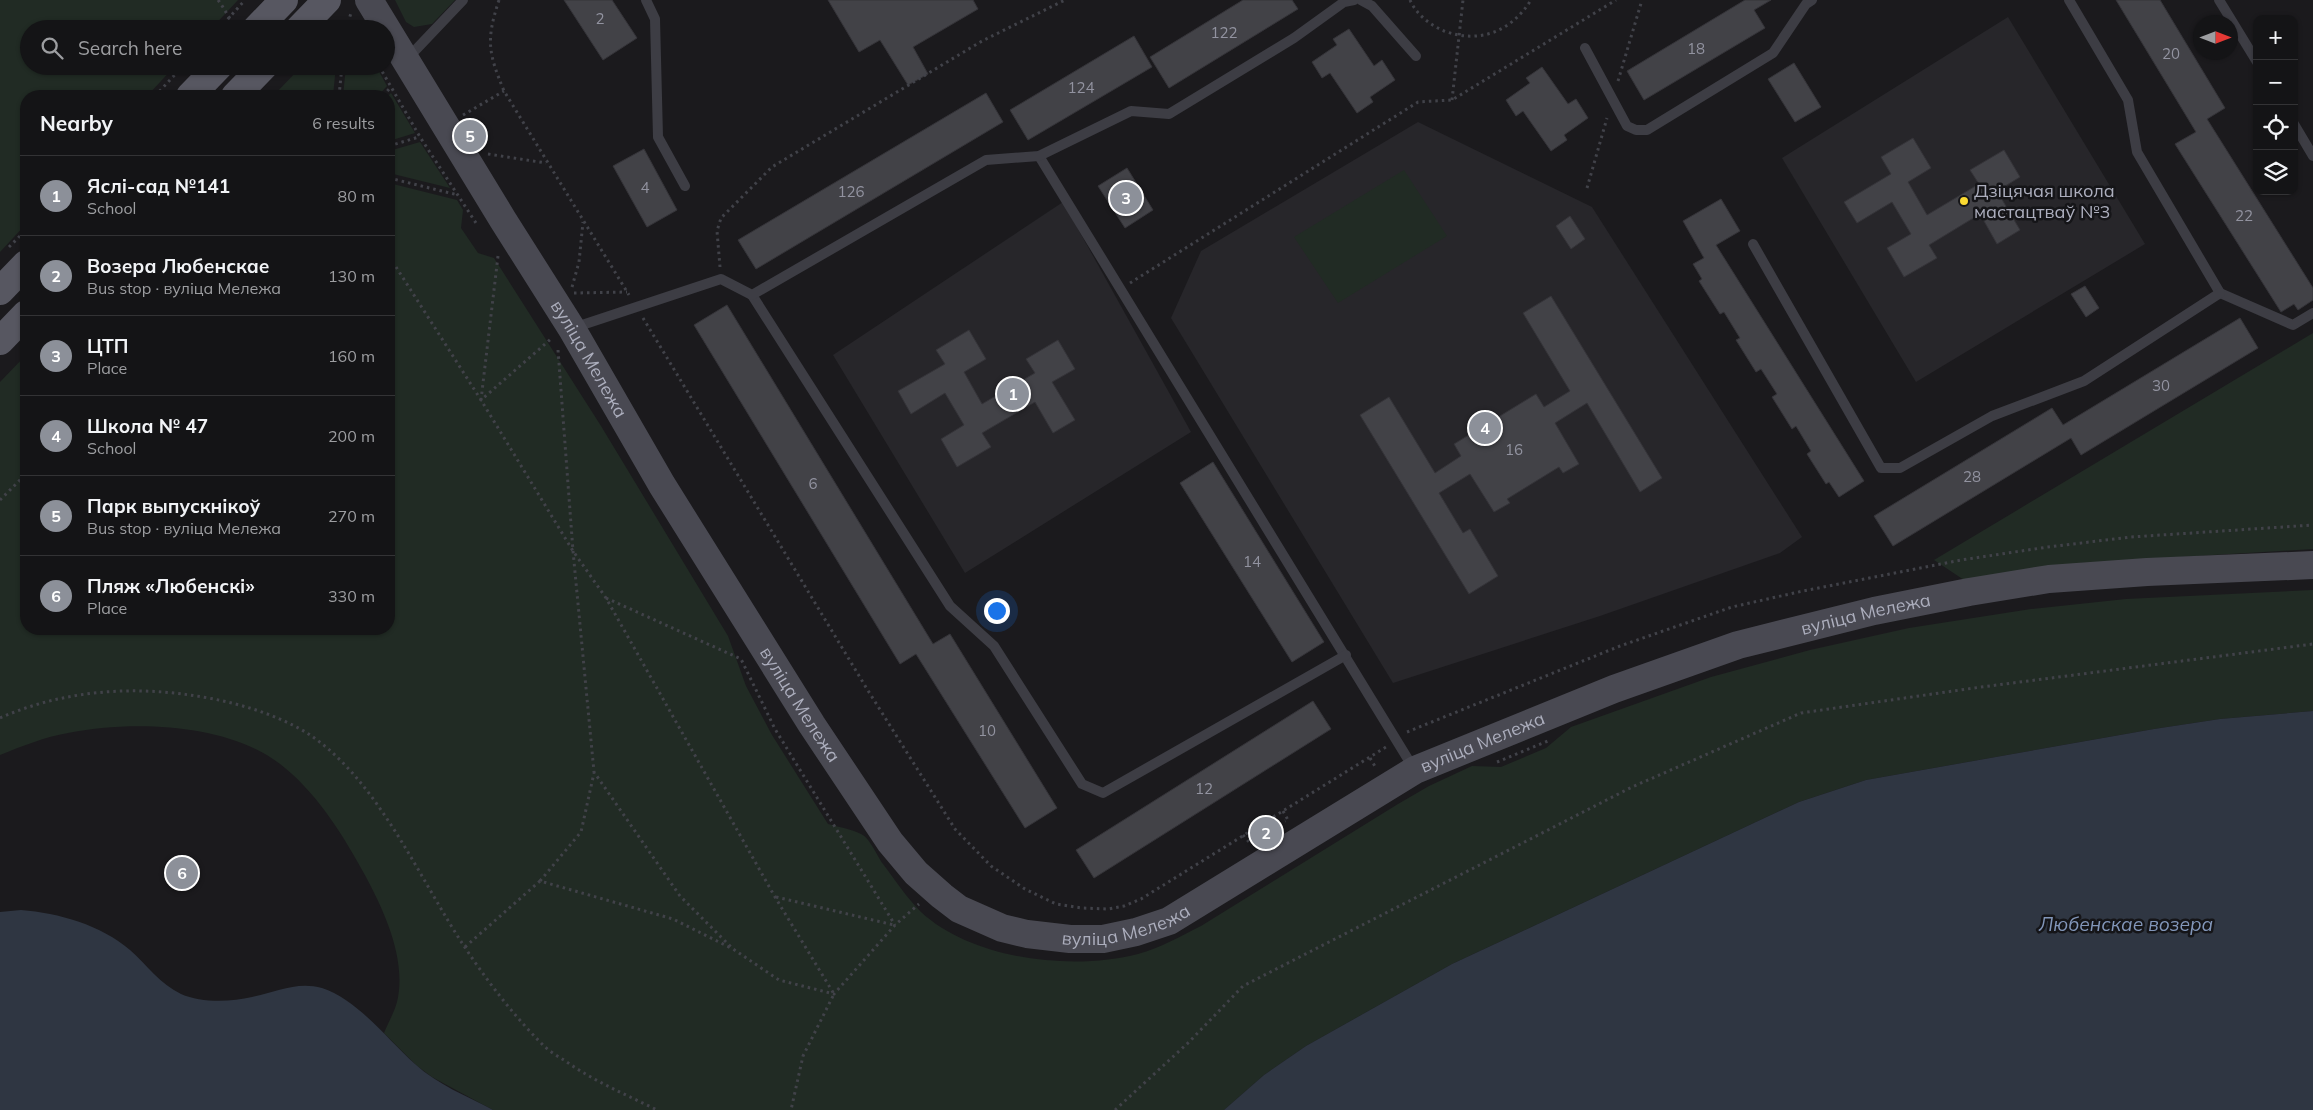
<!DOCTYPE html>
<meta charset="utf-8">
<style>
:root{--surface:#141416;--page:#1d1d1f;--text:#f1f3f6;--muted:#9d9ea1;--line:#333335;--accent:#8c9099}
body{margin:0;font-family:Mulish,sans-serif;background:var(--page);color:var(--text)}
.controls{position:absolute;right:15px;top:15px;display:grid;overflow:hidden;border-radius:10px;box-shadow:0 1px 4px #0004}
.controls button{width:45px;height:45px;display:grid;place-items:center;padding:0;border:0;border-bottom:1px solid var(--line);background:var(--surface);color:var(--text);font:25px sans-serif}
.compass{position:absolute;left:2193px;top:15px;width:45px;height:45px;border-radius:50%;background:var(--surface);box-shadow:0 1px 4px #0004;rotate:90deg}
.you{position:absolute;left:996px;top:610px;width:18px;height:18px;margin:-12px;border:4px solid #fff;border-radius:50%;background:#1a73e8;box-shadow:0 0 0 8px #1a73e833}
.badge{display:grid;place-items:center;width:32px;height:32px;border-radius:50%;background:var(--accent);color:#fff;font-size:16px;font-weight:700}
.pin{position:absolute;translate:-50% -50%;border:2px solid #fff;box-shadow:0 1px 5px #0006}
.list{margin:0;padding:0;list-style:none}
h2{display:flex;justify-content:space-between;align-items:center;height:65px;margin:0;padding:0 20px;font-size:21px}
h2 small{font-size:16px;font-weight:400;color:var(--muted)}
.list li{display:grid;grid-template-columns:32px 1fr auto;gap:15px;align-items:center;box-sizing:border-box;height:80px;padding:0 20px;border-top:1px solid var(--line)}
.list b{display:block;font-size:19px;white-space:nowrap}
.list p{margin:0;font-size:16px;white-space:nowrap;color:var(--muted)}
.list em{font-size:16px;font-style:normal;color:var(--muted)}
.icon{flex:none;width:28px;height:28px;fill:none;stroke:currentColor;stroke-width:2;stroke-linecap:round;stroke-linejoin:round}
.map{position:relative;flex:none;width:2313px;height:1110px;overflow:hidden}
.search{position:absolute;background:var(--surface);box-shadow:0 1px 4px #0004;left:20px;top:20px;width:375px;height:55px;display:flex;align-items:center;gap:12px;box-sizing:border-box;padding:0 18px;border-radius:28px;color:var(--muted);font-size:19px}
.panel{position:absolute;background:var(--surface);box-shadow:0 1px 4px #0004;left:20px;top:90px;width:375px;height:545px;border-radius:20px}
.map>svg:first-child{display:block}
.built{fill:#27262a}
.green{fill:#212b24}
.water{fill:#2f3642}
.building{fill:#424247;stroke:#353439}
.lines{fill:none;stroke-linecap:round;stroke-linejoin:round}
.path{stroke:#414249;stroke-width:3;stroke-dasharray:2.5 4;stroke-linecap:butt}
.lane{stroke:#3d3d44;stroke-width:10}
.secondary{stroke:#494952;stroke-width:28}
.primary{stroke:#575761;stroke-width:28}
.poi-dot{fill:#fcdb32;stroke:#151518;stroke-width:2}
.labels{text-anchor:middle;stroke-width:5;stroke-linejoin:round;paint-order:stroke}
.number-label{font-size:15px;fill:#9293a0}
.poi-label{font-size:18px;fill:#acaebd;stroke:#151518;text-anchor:start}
.street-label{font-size:18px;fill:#acaebd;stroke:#151518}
.water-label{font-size:19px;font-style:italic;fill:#8296b9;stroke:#151518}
</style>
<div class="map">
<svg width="2313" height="1110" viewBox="0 0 2313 1110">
<rect width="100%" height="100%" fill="#1b1a1d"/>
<g class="built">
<polygon points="2008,17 2145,244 1916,382 1782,158"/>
<polygon points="1418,122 1592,207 1802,537 1780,553 1600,616 1393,683 1171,318 1201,251"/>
<polygon points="1063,202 1191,432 965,573 833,355"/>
</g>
<g class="green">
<polygon points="0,0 238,0 211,29 29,29 29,66 175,66 147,96 26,96 26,224 0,252"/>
<polygon points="395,0 455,0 432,24 414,27 406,22"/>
<polygon points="302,66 336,66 333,96 273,96"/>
<polygon points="346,66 376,66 387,86 378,96 343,96"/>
<polygon points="391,93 415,133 389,141 388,96"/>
<polygon points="420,142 450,188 389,173 389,151"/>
<polygon points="1404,170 1447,236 1338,303 1294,237"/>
<path d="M389,183L457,200L463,210L461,228L478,253L494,258L601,426L728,636L746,686L772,735L828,824C839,827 851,829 861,834C870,838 877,856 883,864C895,880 907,898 921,912C973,960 1073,971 1138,954C1160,948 1181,936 1201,926L1398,804L1429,786L1472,766L1501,767L1546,748L1571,727L1711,677L1810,650L1909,628L2031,609L2126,599L2313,590V711L2220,719L2154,729L1866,780L1799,802L1452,964L1306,1046L1264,1075L1224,1110H493L432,1077L416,1065L384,1033C388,1023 394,1013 397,1002C407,960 385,913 366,877C344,837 320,797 285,768C233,723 133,720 68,733C45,737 22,746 0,755V382L26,355V629H389Z"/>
<polygon points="2313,333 2313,549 2081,563 1967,582 1934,560"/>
</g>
<g class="water">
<polygon points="2313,711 2313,1110 1224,1110 1264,1075 1306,1046 1452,964 1799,802 1866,780 2154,729 2220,719"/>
<path d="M21,910C59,913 101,925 130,950C147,965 160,984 181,994C201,1003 231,1002 252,997C276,992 297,981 322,988C357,999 388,1040 415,1064C438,1085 467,1096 493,1110H0V912Z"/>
</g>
<g class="building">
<polygon points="564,0 612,0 637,38 603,60"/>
<polygon points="828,0 973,0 978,9 913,47 928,74 908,85 880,40 859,52"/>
<polygon points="1243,0 1292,0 1298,9 1169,88 1150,57"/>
<polygon points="1745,0 1771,0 1754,10 1765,28 1644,100 1627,71"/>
<polygon points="2116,0 2160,0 2225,108 2207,119 2313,288 2313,300 2298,310 2294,304 2281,312 2175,144 2196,132"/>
<polygon points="1349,29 1374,66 1382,60 1395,80 1370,97 1373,102 1357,113 1330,73 1322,78 1312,62 1337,45 1333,39"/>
<polygon points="1134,36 1152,67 1028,140 1010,110"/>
<polygon points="1794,63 1821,107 1795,122 1768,79"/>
<polygon points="1542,67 1568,104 1576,99 1588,118 1564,135 1567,140 1551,151 1523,111 1516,116 1506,100 1530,83 1526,78"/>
<polygon points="986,93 1003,122 756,269 738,240"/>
<polygon points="1913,138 1931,168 1908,182 1927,215 1979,184 1970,170 2004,150 2020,177 1997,191 2020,230 1997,244 1980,214 1929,245 1937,258 1904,277 1887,248 1911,234 1892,202 1857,223 1844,202 1891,174 1881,157"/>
<polygon points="644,149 677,210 647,227 613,166"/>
<polygon points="1127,168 1153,210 1125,228 1098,186"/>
<polygon points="1721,199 1740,231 1716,245 1864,481 1839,497 1829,482 1826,484 1807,454 1811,451 1796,426 1792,429 1772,397 1777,394 1761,369 1756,372 1736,340 1740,338 1724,312 1720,314 1699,281 1702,279 1693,264 1704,258 1683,221"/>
<polygon points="1570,216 1585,239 1571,249 1556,226"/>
<polygon points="2085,286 2099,308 2086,317 2071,294"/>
<polygon points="1551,296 1662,478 1640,492 1587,403 1555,423 1579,464 1563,473 1559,467 1507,499 1510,503 1494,512 1470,474 1439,493 1463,533 1470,529 1498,576 1469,594 1360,415 1389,397 1435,473 1461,456 1454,444 1536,394 1544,407 1570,391 1523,313"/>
<polygon points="727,305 933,644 950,634 1057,808 1025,828 916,654 900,664 694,325"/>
<polygon points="2240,318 2258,348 2081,455 2071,438 1893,546 1874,516 2052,408 2063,425"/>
<polygon points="969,330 986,359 964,372 982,404 1035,373 1026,359 1058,340 1075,369 1052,382 1075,420 1053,433 1035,402 982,433 991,447 957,467 941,439 964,425 945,393 911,414 898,391 945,364 936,350"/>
<polygon points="1213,462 1324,642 1292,662 1180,483"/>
<polygon points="1313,701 1331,729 1094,878 1076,850"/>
</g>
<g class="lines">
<g class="path">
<path d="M218,0C225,9 228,18 236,26"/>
<path d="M499,0C486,40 488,52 504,91L629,295"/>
<path d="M1410,0C1416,14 1430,25 1444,31C1479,44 1511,32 1531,0"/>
<polyline points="219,29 245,0"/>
<polyline points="346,29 351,13"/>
<polyline points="379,66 420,137 476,223"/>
<polyline points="1618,81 1642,0"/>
<polyline points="155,96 183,66"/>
<polyline points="339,96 342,66"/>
<polyline points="383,96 390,88"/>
<polyline points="1452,100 1463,0"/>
<polyline points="463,115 504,91"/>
<polyline points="389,146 419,137"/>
<polyline points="488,154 546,163"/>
<polyline points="389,178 458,195"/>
<polyline points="1587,188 1607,118"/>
<polyline points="9,247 26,230"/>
<polyline points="389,256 481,400 573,551 606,598 775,897 834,994 803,1056 791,1110"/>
<polyline points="498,256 481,400 552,338"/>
<polyline points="720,267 717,231 721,218 772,167 982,41 1065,0"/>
<polyline points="1130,283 1418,102 1452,100 1616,0"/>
<polyline points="572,287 579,262 583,222"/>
<polyline points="574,293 627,292"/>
<polyline points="643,318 867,689 955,829 991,866 1025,889 1056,904 1082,908 1108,909 1124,906 1141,899 1386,747"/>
<polyline points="558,350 573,551 594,772 680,896 733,949 779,980 834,994 895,925 919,904"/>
<polyline points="0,500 26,474"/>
<polyline points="606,598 741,659 775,729 895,925"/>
<path d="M0,718C56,693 121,686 182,694C224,699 271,711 307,733C377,778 419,878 464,946C487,981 514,1016 543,1045C549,1051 557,1056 564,1060C593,1081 625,1094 657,1110"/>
<polyline points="1407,732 1620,646 1732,607 1803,591 1961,560 2048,547 2131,537 2313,525"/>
<polyline points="1370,758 1376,768"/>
<polyline points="1497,762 1548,741"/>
<polyline points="1283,811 1288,820 1285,821"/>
<polyline points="1243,835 1250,843"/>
<polyline points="540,881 581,832 594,773"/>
<polyline points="776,897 894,925"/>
<polyline points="465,947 540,881 673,919 731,948"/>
<polyline points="1115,1110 1189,1042 1243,986 1632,787 1801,713 1974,688 2313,644"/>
</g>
<g class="lane">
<polyline points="646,0 655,19 658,137 685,186"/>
<polyline points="1361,0 1372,6 1416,56"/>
<polyline points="2069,0 2128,100 2137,152 2220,293 2293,325 2313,313"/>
<polyline points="2219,0 2257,62"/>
<polyline points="1585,48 1627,126 1636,130 1647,130 1773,53 1806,4 1812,0"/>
<polyline points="407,59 463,0"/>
<polyline points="2294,124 2313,156"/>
<polyline points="1039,156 1414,769"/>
<polyline points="1753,244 1881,468 1900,468 1992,416 2084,381 2220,293"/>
<polyline points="752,295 950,606 994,646 1082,784 1103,793 1346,655"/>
<polyline points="573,328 721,279 752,295 986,160 1039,156 1131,111 1169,114 1294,38 1344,2 1354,0"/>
</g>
<path class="secondary" id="s1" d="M369,0L503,220L572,329L662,485L812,725L890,842L916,873L942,896L959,909L1002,928L1027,934L1070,939H1103L1136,932L1169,921L1415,770L1614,689L1738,645L1874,611L1969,592L2049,579L2147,572L2313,565"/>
<g class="primary">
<polyline points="256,29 284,0"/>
<polyline points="299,29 327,0"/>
<polyline points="190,96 219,66"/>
<polyline points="235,96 264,66"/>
<polyline points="0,291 26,264"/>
<polyline points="0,341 26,314"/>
</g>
</g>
<circle class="poi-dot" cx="1964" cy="201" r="5"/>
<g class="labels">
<g class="number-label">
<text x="600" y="24">2</text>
<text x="1224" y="38">122</text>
<text x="1696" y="54">18</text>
<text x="2171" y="59">20</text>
<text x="1081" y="93">124</text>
<text x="645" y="193">4</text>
<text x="851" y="197">126</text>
<text x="2244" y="221">22</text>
<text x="2161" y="391">30</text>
<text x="1514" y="455">16</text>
<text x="1972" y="482">28</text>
<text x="813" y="489">6</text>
<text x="1252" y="567">14</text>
<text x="987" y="736">10</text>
<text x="1204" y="794">12</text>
</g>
<g class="poi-label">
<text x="1974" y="197">Дзіцячая школа<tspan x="1974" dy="21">мастацтваў №3</tspan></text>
</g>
<g class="street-label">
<text dy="6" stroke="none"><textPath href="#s1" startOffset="421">вуліца Мележа</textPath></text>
<text dy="6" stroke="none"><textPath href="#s1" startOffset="2071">вуліца Мележа</textPath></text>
<text dy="6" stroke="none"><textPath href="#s1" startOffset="826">вуліца Мележа</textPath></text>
<text dy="6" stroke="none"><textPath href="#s1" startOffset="1666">вуліца Мележа</textPath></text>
<text dy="6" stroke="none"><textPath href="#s1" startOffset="1261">вуліца Мележа</textPath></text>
</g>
<g class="water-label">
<text x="2126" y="931">Любенскае возера</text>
</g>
</g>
</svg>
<div class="controls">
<button>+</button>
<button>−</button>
<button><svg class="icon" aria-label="locate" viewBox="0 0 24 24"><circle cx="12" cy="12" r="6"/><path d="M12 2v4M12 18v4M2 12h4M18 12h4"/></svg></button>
<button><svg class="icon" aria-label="layers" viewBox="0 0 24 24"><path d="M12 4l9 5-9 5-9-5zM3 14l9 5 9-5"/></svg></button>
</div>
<svg class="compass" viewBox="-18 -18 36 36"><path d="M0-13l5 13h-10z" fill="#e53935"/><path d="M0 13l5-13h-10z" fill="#9d9ea1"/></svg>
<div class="you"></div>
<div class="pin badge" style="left:1013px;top:394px">1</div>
<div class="pin badge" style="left:1266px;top:833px">2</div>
<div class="pin badge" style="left:1126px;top:198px">3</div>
<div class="pin badge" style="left:1485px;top:428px">4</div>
<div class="pin badge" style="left:470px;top:136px">5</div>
<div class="pin badge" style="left:182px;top:873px">6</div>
<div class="search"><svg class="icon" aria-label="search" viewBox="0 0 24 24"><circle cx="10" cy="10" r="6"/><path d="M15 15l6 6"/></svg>Search here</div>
<section class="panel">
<h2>Nearby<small>6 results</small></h2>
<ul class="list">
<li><span class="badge">1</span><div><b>Яслі-сад №141</b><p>School</p></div><em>80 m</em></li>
<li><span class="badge">2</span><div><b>Возера Любенскае</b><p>Bus stop · вуліца Мележа</p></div><em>130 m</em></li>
<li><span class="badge">3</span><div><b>ЦТП</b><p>Place</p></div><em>160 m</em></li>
<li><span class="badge">4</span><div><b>Школа № 47</b><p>School</p></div><em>200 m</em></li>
<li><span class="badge">5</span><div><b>Парк выпускнікоў</b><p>Bus stop · вуліца Мележа</p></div><em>270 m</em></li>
<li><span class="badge">6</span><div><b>Пляж «Любенскі»</b><p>Place</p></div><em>330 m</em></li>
</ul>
</section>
</div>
